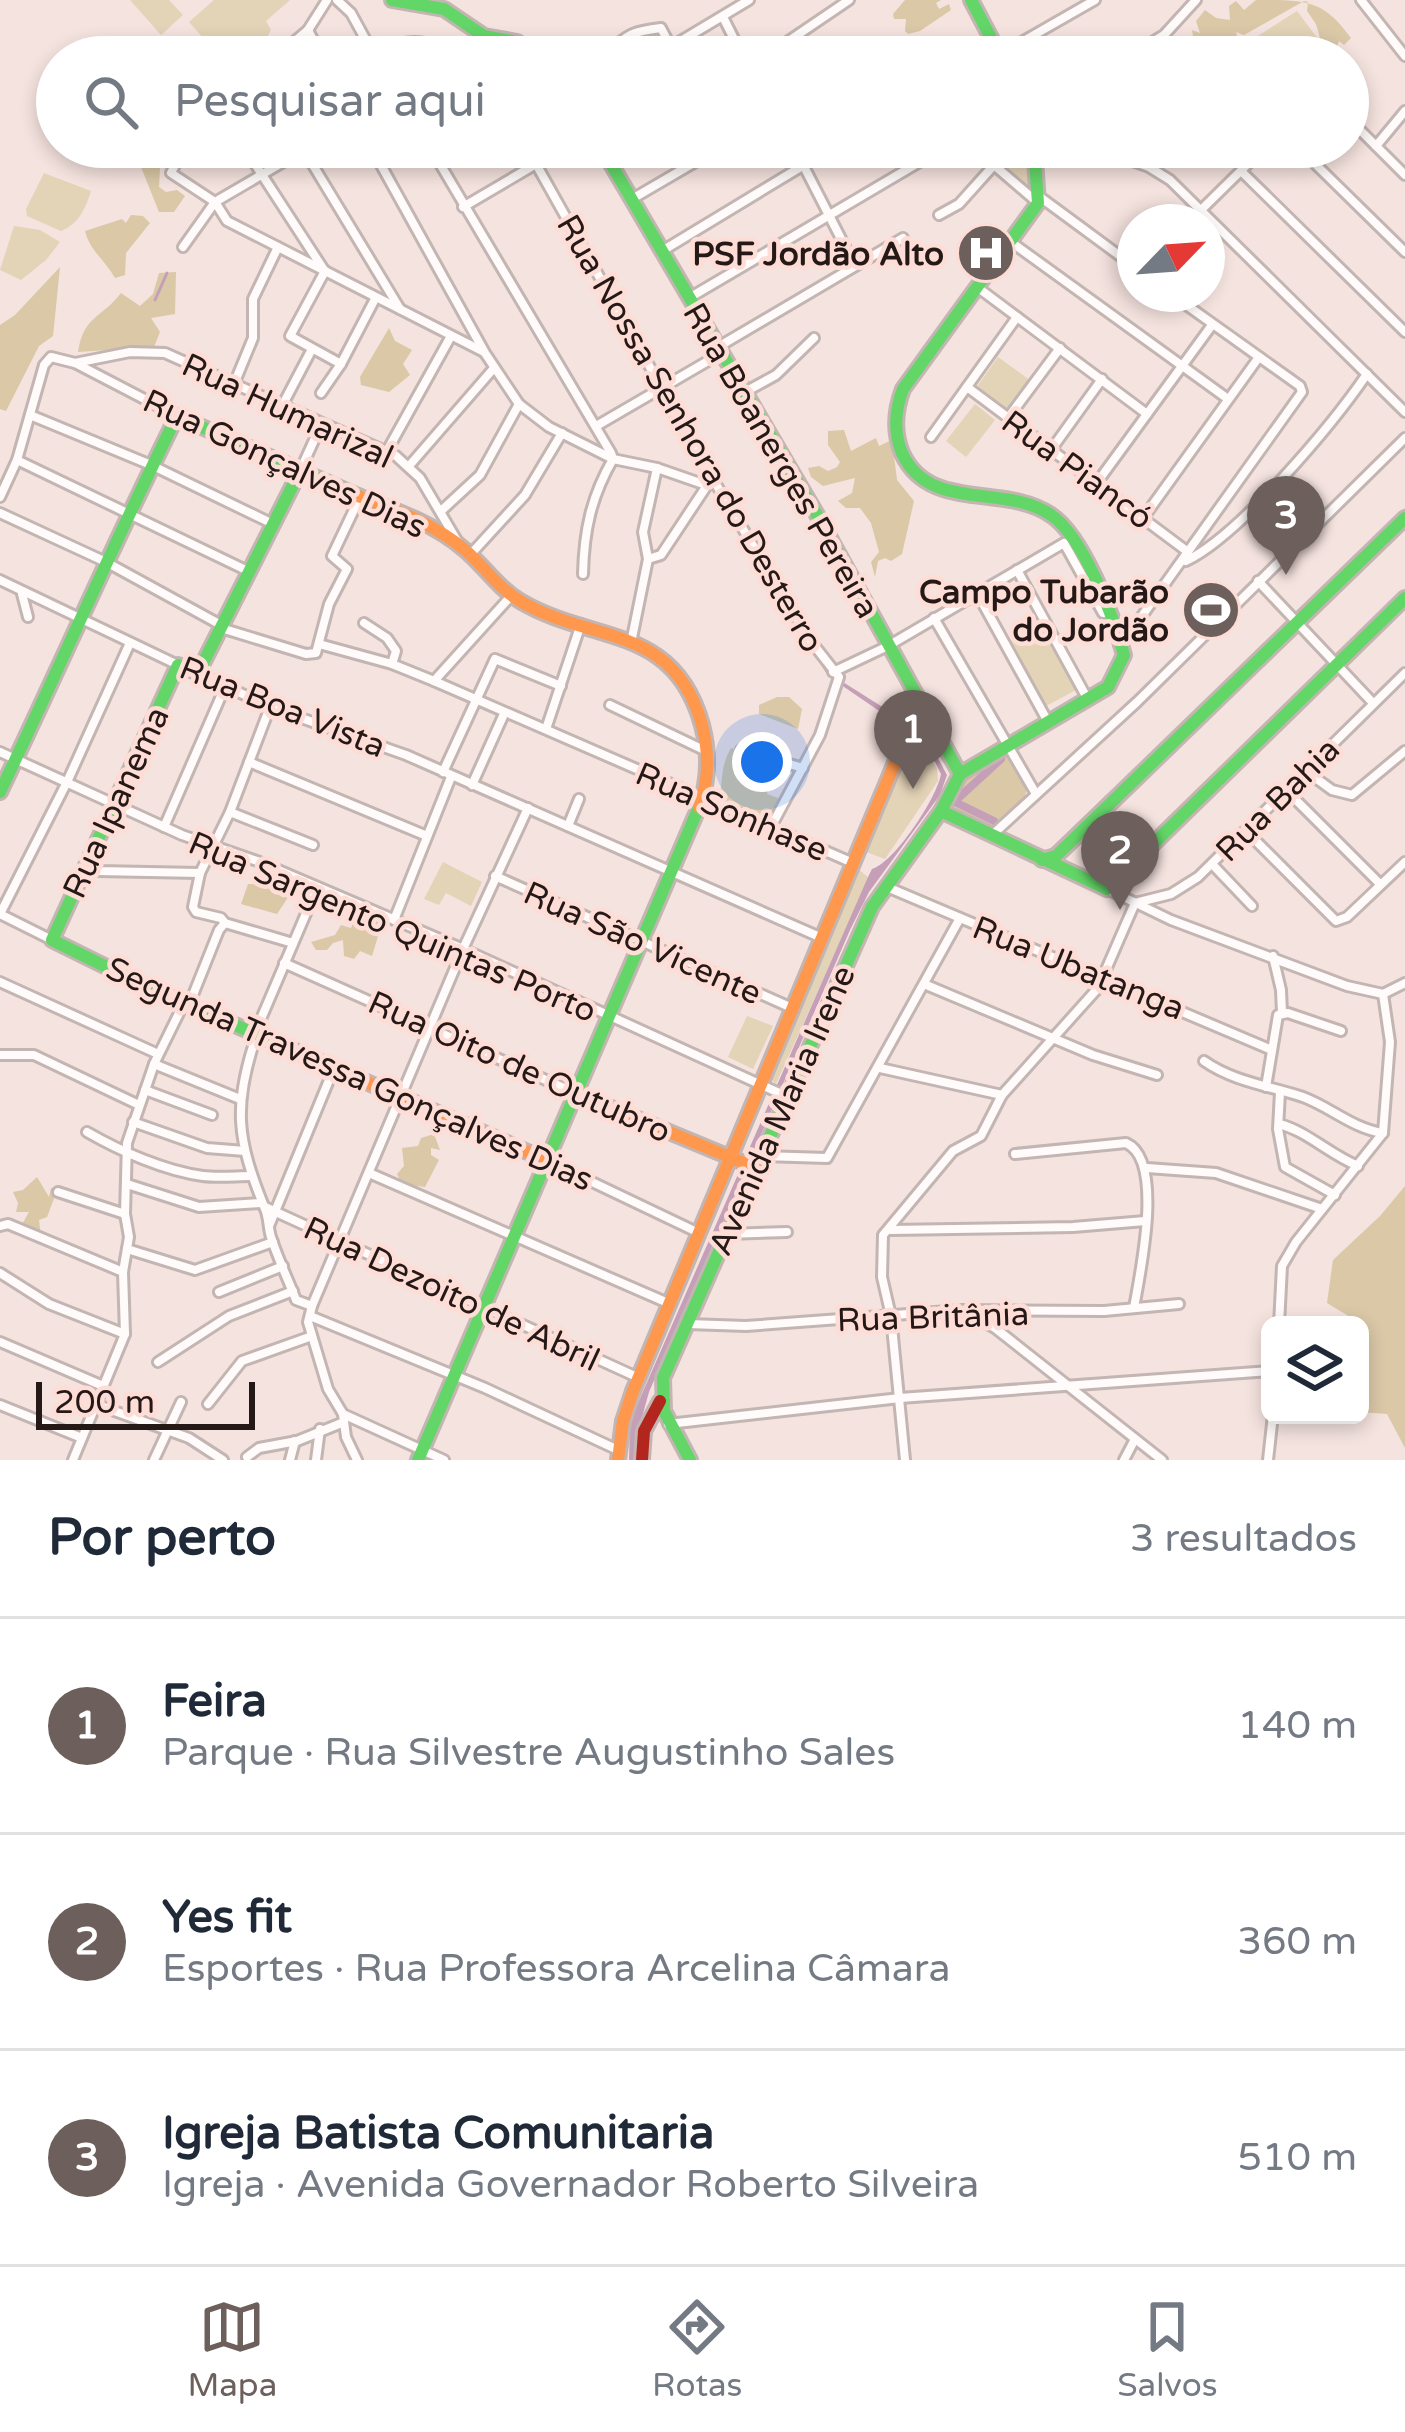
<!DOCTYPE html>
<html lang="pt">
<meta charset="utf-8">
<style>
:root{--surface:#fff;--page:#f6f6f7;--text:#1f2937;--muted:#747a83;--line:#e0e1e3;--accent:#6d605c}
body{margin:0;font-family:"Varela Round",sans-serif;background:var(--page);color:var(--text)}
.controls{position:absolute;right:36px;bottom:36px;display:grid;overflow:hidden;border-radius:18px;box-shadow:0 6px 18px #0003}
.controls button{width:108px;height:108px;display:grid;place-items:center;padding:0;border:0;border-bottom:3px solid var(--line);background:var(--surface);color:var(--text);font:60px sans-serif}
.compass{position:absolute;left:1117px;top:204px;width:108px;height:108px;border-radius:50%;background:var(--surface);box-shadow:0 6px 18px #0003;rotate:65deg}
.scale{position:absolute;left:36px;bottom:30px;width:219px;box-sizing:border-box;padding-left:12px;border:6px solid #241916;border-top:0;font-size:33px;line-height:42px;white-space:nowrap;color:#241916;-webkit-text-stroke:9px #feddd6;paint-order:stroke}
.you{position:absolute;left:762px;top:762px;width:42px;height:42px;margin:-30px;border:9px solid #fff;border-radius:50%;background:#1a73e8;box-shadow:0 0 0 18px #1a73e833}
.badge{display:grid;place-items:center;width:78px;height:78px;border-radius:50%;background:var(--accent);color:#fff;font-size:39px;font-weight:700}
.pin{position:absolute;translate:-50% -99px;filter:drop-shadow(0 3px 6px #0008)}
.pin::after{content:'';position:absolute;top:63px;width:42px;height:36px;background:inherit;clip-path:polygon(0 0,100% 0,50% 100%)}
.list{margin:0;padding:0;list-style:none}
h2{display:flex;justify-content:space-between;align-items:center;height:156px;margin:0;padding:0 48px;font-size:51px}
h2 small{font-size:39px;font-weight:400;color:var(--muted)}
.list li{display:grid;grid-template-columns:78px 1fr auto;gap:36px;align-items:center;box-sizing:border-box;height:216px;padding:0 48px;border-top:3px solid var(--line)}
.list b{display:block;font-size:45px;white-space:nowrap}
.list p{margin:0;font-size:39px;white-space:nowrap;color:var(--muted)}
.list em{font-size:39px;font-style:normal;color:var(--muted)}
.icon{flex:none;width:66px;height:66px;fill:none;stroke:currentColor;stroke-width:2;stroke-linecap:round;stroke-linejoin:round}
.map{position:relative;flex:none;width:1405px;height:1460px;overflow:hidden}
.search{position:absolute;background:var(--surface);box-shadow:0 6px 18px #0003;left:36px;right:36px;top:36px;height:132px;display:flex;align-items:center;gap:30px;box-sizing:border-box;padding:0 42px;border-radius:66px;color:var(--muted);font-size:45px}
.sheet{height:804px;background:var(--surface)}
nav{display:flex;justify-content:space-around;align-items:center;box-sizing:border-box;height:168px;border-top:3px solid var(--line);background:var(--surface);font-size:33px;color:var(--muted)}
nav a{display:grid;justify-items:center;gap:6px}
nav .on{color:var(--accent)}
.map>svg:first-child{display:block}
.green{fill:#e3d3b7}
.forest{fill:#dac8a7}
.water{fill:#c59fb8}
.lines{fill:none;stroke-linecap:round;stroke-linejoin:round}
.stream{stroke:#c59fb8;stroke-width:3}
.canal{stroke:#c59fb8;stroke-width:8}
.street-casing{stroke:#c3b5b2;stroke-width:14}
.fast-casing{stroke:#c3b5b2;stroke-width:18}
.slow-casing{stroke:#c3b5b2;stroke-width:18}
.jam-casing{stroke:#c3b5b2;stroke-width:18}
.street{stroke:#fefbfa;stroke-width:8}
.fast{stroke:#63d668;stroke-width:12}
.slow{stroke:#ff974d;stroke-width:12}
.jam{stroke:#b3261e;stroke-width:12}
.labels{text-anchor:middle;stroke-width:9;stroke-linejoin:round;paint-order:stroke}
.poi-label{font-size:33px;font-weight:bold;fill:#241916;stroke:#feddd6;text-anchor:end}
.street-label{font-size:33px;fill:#241916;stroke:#feddd6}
</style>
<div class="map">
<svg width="1405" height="1460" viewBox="0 0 1405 1460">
<rect width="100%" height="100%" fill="#f5e3df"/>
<g class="green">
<polygon points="130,0 169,0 183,15 161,35"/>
<polygon points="214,0 290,0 266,21 271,30 260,50 262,57 220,57 189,22"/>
<polygon points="1297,11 1321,43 1301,57 1225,57"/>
<polygon points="980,147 1031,147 1038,197"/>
<path d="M44,173L91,191C86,207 79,224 61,231L27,216L26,209Z"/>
<polygon points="14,226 40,230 60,242 46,260 21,280 0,270"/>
<polygon points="998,357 1031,381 1008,412 976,388"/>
<polygon points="975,404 995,420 966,457 946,441"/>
<polygon points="1030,629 1046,630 1076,690 1046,706 1010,639"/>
<polygon points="913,736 937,768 938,781 885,859 866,852"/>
<polygon points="443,862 482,882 471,906 446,893 439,905 424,899"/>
<polygon points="859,870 868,877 867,883 776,1084 771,1079 773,1070"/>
<polygon points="747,1016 773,1026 753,1069 728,1057"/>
</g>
<g class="forest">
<polygon points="905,0 941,0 936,3 939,9 949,4 951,10 920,31 908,34 905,31 906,19 894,19 893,14"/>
<path d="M1256,0C1308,0 1323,0 1351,38L1344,45L1339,41L1334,54L1324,52L1316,24L1307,11L1308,2L1304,1L1244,35L1236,32L1238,40L1220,57H1170L1180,44L1195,48L1192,30L1200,33L1196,21L1205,10L1216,18L1230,20L1229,6L1236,1L1244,10Z"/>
<polygon points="133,147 154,147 160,168 159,187 166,192 177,190 185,196 174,212 159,212"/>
<path d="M131,215L143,216L150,223L126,253L125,275L115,278C105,260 90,251 85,231L122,219L126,223Z"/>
<polygon points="60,267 53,336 39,346 6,411 0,409 0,325 15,315"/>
<path d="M176,272L175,314L151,318L160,332L154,347L78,352C84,315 101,319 121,293L140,306L153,294L159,273Z"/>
<polygon points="389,328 395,341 412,350 403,364 410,375 389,392 361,385 360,377"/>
<polygon points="844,430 851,451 876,438 879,446 892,440 897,480 914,501 902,554 891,561 885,558 878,561 875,577 871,562 879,552 871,523 860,508 846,508 838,501 852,493 855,478 823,486 811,477 808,468 819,466 828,471 837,467 840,462 828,445 828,431"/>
<polygon points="777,697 789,697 802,709 798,729 759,714 759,705"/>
<path d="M731,748L776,763L767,794L781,799L772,817L763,819L717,803C725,782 718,771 731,748Z"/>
<polygon points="1005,753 1027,789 1024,799 994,827 951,808 949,802 962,777"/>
<polygon points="267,865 295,887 277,914 241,904 248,884 261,884"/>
<polygon points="356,914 371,915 382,923 372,956 360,951 354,959 344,956 343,940 333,943 327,950 316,950 311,942 335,935 341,925 351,928"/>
<polygon points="434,1134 440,1150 431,1148 431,1155 439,1160 425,1187 402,1184 397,1174 404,1166 402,1148 418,1146 421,1138"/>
<polygon points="37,1177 49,1197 51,1188 58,1188 47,1217 39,1220 41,1237 20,1228 29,1212 16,1212 18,1203 13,1192 23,1190"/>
<polygon points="1405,1186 1405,1448 1387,1414 1360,1412 1360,1325 1354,1325 1355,1320 1327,1303 1333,1260 1380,1216"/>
</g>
<path class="water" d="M660,393L797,622L835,677L911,725L933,749L947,775L940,795L869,892L850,930L649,1392L639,1428L638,1460H629L630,1423L641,1396L868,877L872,869C894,863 937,798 941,774L931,754L913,734L828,676L656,397Z"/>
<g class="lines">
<g class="stream">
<polyline points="155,300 167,273"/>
<polyline points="1297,616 1405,510"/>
<polyline points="1052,849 1284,627"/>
</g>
<g class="canal">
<polyline points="954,802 1001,759"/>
<polyline points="955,802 994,821"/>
</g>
<g class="street-casing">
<g id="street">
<polyline points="337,0 351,13 375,57"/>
<polyline points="1361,0 1405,56"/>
<polyline points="723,17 743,57"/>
<polyline points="308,30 322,57"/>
<path d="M373,51C406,41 425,35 453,57"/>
<polyline points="999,55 1095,0"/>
<polyline points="276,57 308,30 327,0"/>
<path d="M599,57C630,39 619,33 661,28L671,47"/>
<polyline points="654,57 749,0"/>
<polyline points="765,57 849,0"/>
<polyline points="975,57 994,45"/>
<polyline points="1128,57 1164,35 1196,0"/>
<polyline points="1348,118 1405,175"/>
<polyline points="1376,146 1405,111"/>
<polyline points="184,147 171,173 215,202 227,221 484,352"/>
<polyline points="205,147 227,161 247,153"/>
<polyline points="244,147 324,270"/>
<polyline points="302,147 400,309"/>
<polyline points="371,147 485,353 519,404 549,427 613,459 657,468 706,485"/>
<path d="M430,147L611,453L613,459C591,497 584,531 583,574"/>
<polyline points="500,147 536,164 711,476 810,640 839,677 820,735 771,827"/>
<polyline points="794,147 854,264"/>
<polyline points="973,147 1037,202"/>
<polyline points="1093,147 1149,167 1170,180 1405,412"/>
<polyline points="1298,147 1405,252"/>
<polyline points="1241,171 1405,332"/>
<polyline points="1040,197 1135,267"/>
<polyline points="632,199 721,147"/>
<polyline points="463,207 536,164 574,147"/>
<polyline points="1201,210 1265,147"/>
<polyline points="939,215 959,204 994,165"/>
<polyline points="1011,242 1228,399"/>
<polyline points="183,247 215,202 309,147"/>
<polyline points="662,251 804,165"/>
<polyline points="325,271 290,336 341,364"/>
<polyline points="977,287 1147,414"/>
<polyline points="689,298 945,147"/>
<polyline points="718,347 903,238"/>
<polyline points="75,363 130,352 165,353 396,456 420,478 459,544"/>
<polyline points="234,384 253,338 253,299 278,247"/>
<polyline points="967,387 1188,552"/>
<polyline points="745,392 776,375 814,338"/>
<polyline points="321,393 341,364 375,299"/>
<polyline points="282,406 312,349"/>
<polyline points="30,415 151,465 273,524"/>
<polyline points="1008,418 1060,348"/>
<polyline points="598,425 720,354"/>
<polyline points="931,437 1017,317"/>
<polyline points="1051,450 1102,379"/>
<polyline points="387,451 451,336"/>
<polyline points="17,460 250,572"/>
<polyline points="409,466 494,368"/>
<polyline points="300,471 321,425"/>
<polyline points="1096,484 1212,325"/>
<polyline points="0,497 17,460 44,365 51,357 75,363 177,416"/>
<polyline points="441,511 480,475 519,404"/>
<polyline points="0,513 106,562 221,625"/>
<polyline points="1144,517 1259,357"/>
<polyline points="470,555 525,495 562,433"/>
<polyline points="648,559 661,555 708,484"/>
<path d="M1186,561C1240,535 1332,425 1367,374"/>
<polyline points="1017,570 1087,698"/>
<polyline points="0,580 178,665"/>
<polyline points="1258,581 1373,703"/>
<polyline points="977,593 1047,720"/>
<polyline points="22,594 28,617"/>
<polyline points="934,618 1036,794"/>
<polyline points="364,623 387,638 396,651 392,664"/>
<polyline points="221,628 306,654 316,653 329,604 347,569 332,556 360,497"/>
<polyline points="632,638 648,559 643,532 657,468"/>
<polyline points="319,644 392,664 434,681 853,863"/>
<polyline points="1122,644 1302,392 1300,386 1171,294"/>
<polyline points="833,672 888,646 1064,543 1103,613 1108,613"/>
<polyline points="198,673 270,707 406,755 822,938"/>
<polyline points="434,681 511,596"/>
<polyline points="610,705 706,751"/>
<polyline points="270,707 230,812 200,873 193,907 196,912 221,918 225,923 293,943"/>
<polyline points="546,729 581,624"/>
<polyline points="741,750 803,768"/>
<polyline points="0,752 182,835 257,861 463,949 788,1097"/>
<polyline points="249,762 427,836"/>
<polyline points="1306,771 1332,790 1352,795 1405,751"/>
<polyline points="443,772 495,659 561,686"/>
<polyline points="472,785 504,714"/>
<polyline points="1287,791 1379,883"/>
<polyline points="230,812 313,845"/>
<polyline points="568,826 579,799"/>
<polyline points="164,827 225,687"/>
<polyline points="1246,831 1336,921 1347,917 1405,862"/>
<polyline points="991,836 1137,702 1405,438"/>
<polyline points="1212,864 1252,906"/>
<polyline points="85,868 97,871 200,873"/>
<polyline points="495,876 792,1008"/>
<polyline points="887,887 1272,1050"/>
<polyline points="1107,889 1171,920 1347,986 1383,994"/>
<polyline points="394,920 451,777"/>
<polyline points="52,940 0,914 67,782 130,643"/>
<polyline points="1273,956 1281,990 1282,1013"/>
<polyline points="284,963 575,1093"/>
<polyline points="0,982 158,1054"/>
<polyline points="924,984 1093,1055 1157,1075"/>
<polyline points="1383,994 1405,983"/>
<polyline points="189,1005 219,930 225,923"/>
<polyline points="255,1033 316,890"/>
<path d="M257,1034C232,1106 237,1140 265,1209C269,1218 268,1228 271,1237C278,1259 288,1279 296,1300L312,1306"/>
<polyline points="0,1055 34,1055 139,1105"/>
<path d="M1204,1061C1234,1082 1270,1086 1303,1097C1332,1108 1352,1128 1383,1133"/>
<polyline points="154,1064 240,1099"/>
<polyline points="880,1068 1002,1095"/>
<polyline points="1266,1087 1278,1015 1288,1013 1341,1031"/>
<polyline points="145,1090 212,1115"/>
<polyline points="1280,1092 1278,1129 1285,1167 1335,1195"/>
<polyline points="133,1122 207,1148 245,1151"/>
<path d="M1279,1124C1307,1131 1330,1155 1358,1166"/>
<path d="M87,1132C120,1151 165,1171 203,1176C219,1178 236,1176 251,1176"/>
<path d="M1015,1154L1126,1143C1165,1160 1140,1273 1134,1308"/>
<polyline points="761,1156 827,1158 960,918"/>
<polyline points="546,1160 699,1233"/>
<polyline points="1147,1168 1216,1173 1322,1209"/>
<polyline points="369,1173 668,1303"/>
<polyline points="127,1184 199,1207 260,1203"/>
<polyline points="58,1192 125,1214"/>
<polyline points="265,1207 639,1378"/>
<polyline points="0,1226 8,1224 123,1272"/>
<polyline points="269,1226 334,1068"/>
<polyline points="891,1230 1073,1227 1145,1221"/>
<polyline points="727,1234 787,1232"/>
<polyline points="127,1249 195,1270 273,1242"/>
<polyline points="0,1273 49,1304 125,1334"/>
<polyline points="219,1292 283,1266"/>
<polyline points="967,1313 995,1328 1162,1460"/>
<polyline points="310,1316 485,1388 618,1450"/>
<polyline points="688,1324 746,1326 962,1310 1104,1311 1179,1304"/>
<polyline points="1279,1325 1282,1266 1296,1242 1383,1133 1390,1042 1383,994"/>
<polyline points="0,1342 103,1386"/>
<polyline points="158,1362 229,1316 293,1291"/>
<polyline points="95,1404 189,1438 223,1460"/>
<polyline points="208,1404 242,1361 312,1336"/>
<polyline points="0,1405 82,1438"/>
<polyline points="343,1414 444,1460"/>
<polyline points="668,1424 900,1398 1270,1371"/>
<polyline points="247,1457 259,1448 297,1441 344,1422"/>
<polyline points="73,1460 125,1334 123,1272 129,1237 125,1214 127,1143 154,1064 184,1003"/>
<polyline points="154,1460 181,1402"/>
<polyline points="290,1460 295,1441"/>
<polyline points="316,1460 320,1429"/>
<polyline points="357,1460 346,1437 343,1414 328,1389 308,1322 312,1306 463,949 528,808"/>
<polyline points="905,1460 891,1316 882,1277 883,1235 953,1151 981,1136 1002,1095 1098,988 1135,903 1171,894 1198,877 1405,673"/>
<polyline points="1124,1460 1135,1439"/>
<polyline points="1268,1460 1273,1415"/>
</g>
</g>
<g class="fast-casing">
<g id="fast">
<polyline points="392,0 444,9 484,36 517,42 539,57"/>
<polyline points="971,0 1001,57"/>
<polyline points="601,147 820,520 960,774"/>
<path d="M960,774L1108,687L1124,655C1114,618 1083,536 1051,515C1005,483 929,513 902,453C893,431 895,410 903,389L1038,203L1034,147"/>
<path d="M0,792C60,667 115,540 177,416L358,496"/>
<polyline points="941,811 1107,889 1405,598"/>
<polyline points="1042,860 1056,856 1405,518"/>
<polyline points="295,1051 145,986 52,940 178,665 198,673 300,471"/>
<polyline points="418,1460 699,807"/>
<polyline points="690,1460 664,1411 663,1378 872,907 941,811 960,774"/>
</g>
</g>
<g class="slow-casing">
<g id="slow">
<path d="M358,496C395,510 435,524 465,550C484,566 498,588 520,601C592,644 674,623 702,725C709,752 709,781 699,807"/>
<polyline points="295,1051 546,1160"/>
<polyline points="575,1093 756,1168"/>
<polyline points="618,1460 623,1421 633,1391 907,734 915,723 927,717"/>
</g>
</g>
<g class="jam-casing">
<polyline id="jam" points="642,1460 644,1431 660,1401"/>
</g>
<use href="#street" class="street"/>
<use href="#fast" class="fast"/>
<use href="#slow" class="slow"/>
<use href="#jam" class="jam"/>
</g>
<defs>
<g id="hospital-disc" transform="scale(3)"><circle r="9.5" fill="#6d605c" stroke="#feddd6"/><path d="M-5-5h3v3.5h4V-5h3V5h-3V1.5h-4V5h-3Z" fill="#fff"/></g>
<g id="stadium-disc" transform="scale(3)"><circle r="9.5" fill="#6d605c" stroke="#feddd6"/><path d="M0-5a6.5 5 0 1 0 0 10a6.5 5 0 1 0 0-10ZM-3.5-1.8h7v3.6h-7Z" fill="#fff"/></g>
</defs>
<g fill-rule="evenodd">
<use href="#hospital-disc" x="986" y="253"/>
<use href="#stadium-disc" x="1211" y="610"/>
</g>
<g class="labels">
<g class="poi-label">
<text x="944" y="265">PSF Jordão Alto</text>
<text x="1169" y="603">Campo Tubarão<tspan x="1169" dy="38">do Jordão</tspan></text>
</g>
<g class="street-label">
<text transform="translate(288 410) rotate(25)" y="12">Rua Humarizal</text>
<text transform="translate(691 433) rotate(60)" y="12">Rua Nossa Senhora do Desterro</text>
<text transform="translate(782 460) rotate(60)" y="12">Rua Boanerges Pereira</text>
<text transform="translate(285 463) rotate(25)" y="12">Rua Gonçalves Dias</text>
<text transform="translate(1078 469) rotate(36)" y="12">Rua Piancó</text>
<text transform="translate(283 706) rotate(22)" y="12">Rua Boa Vista</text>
<text transform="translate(1277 799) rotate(-45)" y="12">Rua Bahia</text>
<text transform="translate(115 802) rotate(-65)" y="12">Rua Ipanema</text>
<text transform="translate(732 811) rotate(23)" y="12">Rua Sonhase</text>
<text transform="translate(393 926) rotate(23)" y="12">Rua Sargento Quintas Porto</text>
<text transform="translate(643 942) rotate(24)" y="12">Rua São Vicente</text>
<text transform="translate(1079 967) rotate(22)" y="12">Rua Ubatanga</text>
<text transform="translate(520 1066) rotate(24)" y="12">Rua Oito de Outubro</text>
<text transform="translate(350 1073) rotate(24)" y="12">Segunda Travessa Gonçalves Dias</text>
<text transform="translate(781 1110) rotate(-66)" y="12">Avenida Maria Irene</text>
<text transform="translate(452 1293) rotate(25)" y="12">Rua Dezoito de Abril</text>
<text transform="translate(933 1316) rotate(-2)" y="12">Rua Britânia</text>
</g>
</g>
</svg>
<div class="controls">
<button><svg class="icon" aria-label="layers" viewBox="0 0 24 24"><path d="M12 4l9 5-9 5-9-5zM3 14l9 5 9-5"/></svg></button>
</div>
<svg class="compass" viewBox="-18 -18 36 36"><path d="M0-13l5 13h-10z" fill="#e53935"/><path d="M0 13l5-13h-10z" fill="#747a83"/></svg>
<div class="scale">200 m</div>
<div class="you"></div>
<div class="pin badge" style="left:913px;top:789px">1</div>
<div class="pin badge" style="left:1120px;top:910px">2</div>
<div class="pin badge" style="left:1286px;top:575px">3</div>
<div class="search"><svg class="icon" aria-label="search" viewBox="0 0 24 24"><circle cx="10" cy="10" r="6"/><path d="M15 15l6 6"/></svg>Pesquisar aqui</div>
</div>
<section class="sheet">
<h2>Por perto<small>3 resultados</small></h2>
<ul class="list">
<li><span class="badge">1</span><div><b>Feira</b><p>Parque · Rua Silvestre Augustinho Sales</p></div><em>140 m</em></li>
<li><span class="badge">2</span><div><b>Yes fit</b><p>Esportes · Rua Professora Arcelina Câmara</p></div><em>360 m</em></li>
<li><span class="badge">3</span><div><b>Igreja Batista Comunitaria</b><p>Igreja · Avenida Governador Roberto Silveira</p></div><em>510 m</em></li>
</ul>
</section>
<nav>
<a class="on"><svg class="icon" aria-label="map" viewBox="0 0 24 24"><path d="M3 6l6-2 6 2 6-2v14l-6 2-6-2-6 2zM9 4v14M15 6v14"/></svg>Mapa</a>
<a><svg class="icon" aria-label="directions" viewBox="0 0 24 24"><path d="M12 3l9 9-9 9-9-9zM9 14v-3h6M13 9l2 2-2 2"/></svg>Rotas</a>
<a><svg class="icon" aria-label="saved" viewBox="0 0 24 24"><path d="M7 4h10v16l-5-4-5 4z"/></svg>Salvos</a>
</nav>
